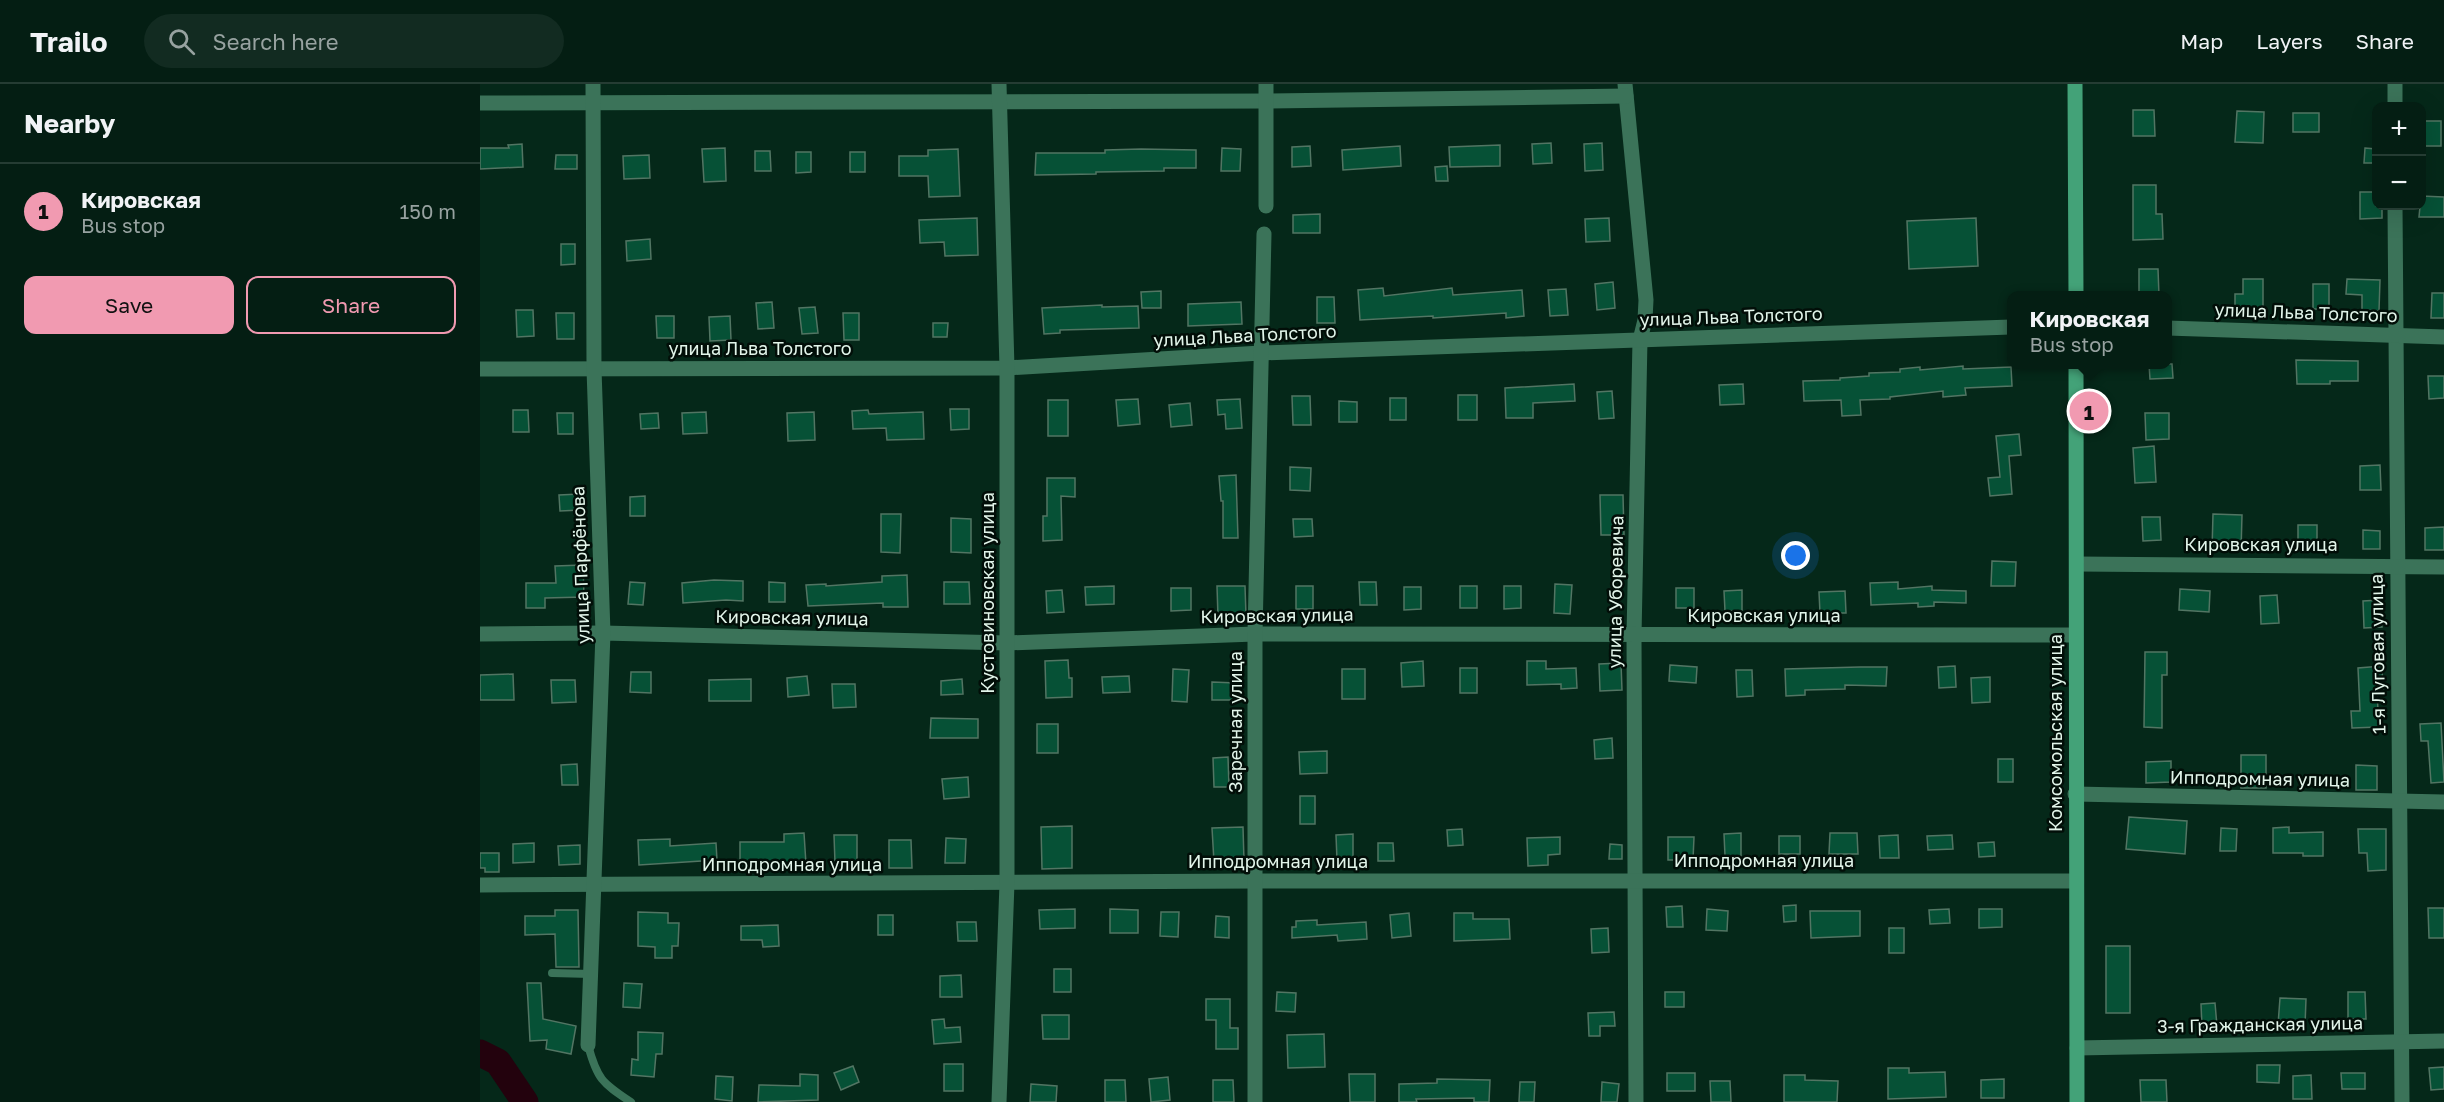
<!DOCTYPE html>
<meta charset="utf-8">
<style>
:root{--surface:#041e13;--page:#122b21;--text:#f1f3f6;--muted:#97a2a0;--line:#253c33;--accent:#f19ab1}
body{margin:0;font-family:"Golos Text",sans-serif;background:var(--page);color:var(--text)}
.controls{position:absolute;right:18px;top:18px;display:grid;overflow:hidden;border-radius:12px;box-shadow:0 6px 24px #0002}
.controls button{width:54px;height:54px;display:grid;place-items:center;padding:0;border:0;border-bottom:2px solid var(--line);background:var(--surface);color:var(--text);font:30px sans-serif}
.you{position:absolute;left:1316px;top:472px;width:21px;height:21px;margin:-15px;border:4px solid #fff;border-radius:50%;background:#1a73e8;box-shadow:0 0 0 9px #1a73e833}
.badge{display:grid;place-items:center;width:39px;height:39px;border-radius:50%;background:var(--accent);color:#111;font-size:20px;font-weight:700}
.pin{position:absolute;translate:-50% -50%;border:3px solid #fff;box-shadow:0 2px 6px #0006}
.popup{position:absolute;left:1527px;top:207px;width:165px;height:78px;box-sizing:border-box;display:grid;place-content:center;border-radius:12px;background:var(--surface);filter:drop-shadow(0 2px 4px #0005);font-size:20px;white-space:nowrap;color:var(--muted)}
.popup b{font-size:22px;color:var(--text)}
.popup::after{content:'';position:absolute;left:50%;top:100%;margin-left:-12px;border:12px solid transparent;border-top-color:var(--surface)}
.list{margin:0;padding:0;list-style:none}
h2{display:flex;justify-content:space-between;align-items:center;height:78px;margin:0;padding:0 24px;font-size:26px}
h2 small{font-size:20px;font-weight:400;color:var(--muted)}
.list li{display:grid;grid-template-columns:39px 1fr auto;gap:18px;align-items:center;box-sizing:border-box;height:96px;padding:0 24px;border-top:2px solid var(--line)}
.list b{display:block;font-size:22px;white-space:nowrap}
.list p{margin:0;font-size:20px;white-space:nowrap;color:var(--muted)}
.list em{font-size:20px;font-style:normal;color:var(--muted)}
.actions{display:flex;gap:12px;padding:18px 24px}
.actions a{flex:1;padding:14px 0;border:2px solid var(--accent);border-radius:12px;text-align:center;font-size:21px;color:var(--accent)}
.actions .main{background:var(--accent);color:#111}
.icon{flex:none;width:33px;height:33px;fill:none;stroke:currentColor;stroke-width:2;stroke-linecap:round;stroke-linejoin:round}
.map{position:relative;flex:none;width:1964px;height:1018px;overflow:hidden}
header{display:flex;align-items:center;gap:36px;box-sizing:border-box;height:84px;padding:0 30px;background:var(--surface);border-bottom:2px solid var(--line)}
header strong{font-size:28px}
nav{display:flex;gap:33px;margin-inline-start:auto;font-size:21px}
.search{width:420px;height:54px;background:var(--page);display:flex;align-items:center;gap:15px;box-sizing:border-box;padding:0 21px;border-radius:33px;color:var(--muted);font-size:22px}
main{display:flex}
aside{flex:1;background:var(--surface)}
.map>svg:first-child{display:block}
.lines{fill:none;stroke-linecap:round;stroke-linejoin:round}
.river{stroke:#23020d;stroke-width:27}
.building{fill:#065136;stroke:#527563;stroke-width:1.5}
.service{stroke:#3b7359;stroke-width:8}
.minor{stroke:#3b7359;stroke-width:15}
.secondary{stroke:#43a278;stroke-width:15}
.labels{text-anchor:middle;stroke-width:5;stroke-linejoin:round;paint-order:stroke}
.street-label{font-size:18px;fill:#e2f5ea;stroke:#020e08}
</style>
<header>
<strong>Trailo</strong>
<div class="search"><svg class="icon" aria-label="search" viewBox="0 0 24 24"><circle cx="10" cy="10" r="6"/><path d="M15 15l6 6"/></svg>Search here</div>
<nav><a>Map</a><a>Layers</a><a>Share</a></nav>
</header>
<main>
<aside>
<h2>Nearby<small></small></h2>
<ul class="list">
<li><span class="badge">1</span><div><b>Кировская</b><p>Bus stop</p></div><em>150 m</em></li>
</ul>
<div class="actions"><a class="main">Save</a><a>Share</a></div>
</aside>
<div class="map">
<svg width="1964" height="1018" viewBox="0 0 1964 1018">
<rect width="100%" height="100%" fill="#052819"/>
<g class="lines">
<polyline class="river" points="0,969 18,978 45,1018"/>
</g>
<g class="building">
<polygon points="1653,26 1674,26 1675,52 1653,52"/>
<polygon points="1757,27 1784,28 1783,59 1755,58"/>
<rect x="1813" y="29" width="26" height="19"/>
<rect x="1941" y="37" width="20" height="25"/>
<polygon points="1071,59 1072,79 1053,80 1052,60"/>
<polygon points="1122,59 1123,86 1105,87 1104,60"/>
<polygon points="42,60 43,83 0,85 0,64 29,64 28,61"/>
<polygon points="1020,61 1020,82 970,83 969,63"/>
<polygon points="830,62 831,82 812,83 812,63"/>
<polygon points="920,62 921,82 863,86 862,66"/>
<polygon points="245,64 246,97 224,98 222,65"/>
<polygon points="742,64 761,65 760,87 741,87"/>
<polygon points="1885,64 1896,65 1896,79 1884,79"/>
<polygon points="478,65 480,112 449,113 448,92 419,92 419,72 448,72 448,66"/>
<polygon points="661,65 716,66 716,84 684,84 684,87 616,88 616,90 555,91 556,69 625,69 625,66"/>
<polygon points="275,67 290,67 291,87 275,87"/>
<polygon points="316,68 331,68 331,88 316,89"/>
<rect x="370" y="68" width="15" height="20"/>
<polygon points="76,71 97,71 97,85 75,85"/>
<polygon points="169,71 170,94 144,95 143,72"/>
<polygon points="967,82 968,97 956,97 955,83"/>
<polygon points="1653,101 1676,101 1676,130 1682,130 1683,155 1653,156"/>
<polygon points="1880,108 1896,108 1896,122 1902,122 1902,134 1880,135"/>
<polygon points="1941,112 1964,113 1964,133 1939,133"/>
<polygon points="840,130 840,149 813,149 813,131"/>
<polygon points="497,134 498,171 465,172 464,158 440,159 439,136"/>
<polygon points="1129,134 1130,157 1106,158 1105,135"/>
<polygon points="1496,134 1498,182 1429,185 1427,137"/>
<polygon points="170,155 171,175 147,177 146,157"/>
<polygon points="81,160 95,160 95,180 81,181"/>
<polygon points="1659,185 1678,185 1679,212 1659,212"/>
<polygon points="1763,195 1783,195 1783,225 1755,225 1755,210 1763,210"/>
<polygon points="1867,195 1900,196 1899,227 1882,226 1882,211 1866,210"/>
<polygon points="1133,198 1135,224 1117,226 1115,200"/>
<rect x="1833" y="200" width="16" height="25"/>
<polygon points="903,204 904,212 972,204 973,211 1042,206 1044,232 1026,234 1026,229 953,234 953,232 880,236 878,206"/>
<polygon points="1086,205 1088,231 1070,232 1068,206"/>
<polygon points="681,207 681,224 662,224 661,208"/>
<polygon points="1952,209 1964,209 1964,234 1951,234"/>
<polygon points="837,213 854,213 855,239 837,239"/>
<polygon points="292,218 294,244 278,245 276,219"/>
<polygon points="761,218 762,240 708,242 708,220"/>
<polygon points="622,221 622,223 658,222 659,244 580,246 580,249 564,250 562,224"/>
<polygon points="335,223 338,249 322,250 319,224"/>
<polygon points="36,226 53,226 54,252 37,253"/>
<polygon points="76,229 94,229 94,255 77,255"/>
<polygon points="363,229 379,229 379,256 364,256"/>
<polygon points="176,232 194,232 194,254 177,254"/>
<polygon points="250,232 251,256 230,257 229,233"/>
<polygon points="453,239 468,239 467,253 453,253"/>
<polygon points="1816,276 1878,277 1878,297 1850,297 1850,300 1817,300"/>
<polygon points="1669,280 1692,280 1693,294 1670,295"/>
<polygon points="1483,282 1483,285 1531,283 1532,302 1485,304 1486,311 1463,313 1463,307 1410,313 1410,315 1380,316 1381,331 1362,332 1361,316 1324,317 1323,297 1360,296 1360,294 1389,292 1389,289 1420,288 1420,285 1440,283 1440,286"/>
<polygon points="1948,292 1964,292 1964,314 1949,315"/>
<polygon points="1094,300 1095,317 1053,319 1053,334 1026,334 1025,304"/>
<polygon points="1263,300 1264,320 1240,321 1239,301"/>
<polygon points="1132,307 1134,334 1119,335 1117,308"/>
<rect x="978" y="311" width="19" height="25"/>
<polygon points="812,312 830,312 831,341 813,341"/>
<rect x="910" y="314" width="16" height="22"/>
<polygon points="658,315 660,340 638,342 636,316"/>
<polygon points="760,315 762,344 746,345 745,330 738,331 737,316"/>
<rect x="568" y="316" width="20" height="36"/>
<polygon points="859,317 877,318 877,338 859,338"/>
<polygon points="710,319 712,341 691,343 689,321"/>
<polygon points="470,325 489,325 489,345 471,346"/>
<polygon points="33,326 48,326 49,348 33,348"/>
<polygon points="388,326 389,330 443,328 444,355 407,356 406,344 373,345 372,327"/>
<polygon points="226,328 227,349 203,350 202,329"/>
<polygon points="334,328 335,356 308,357 307,329"/>
<polygon points="77,329 93,329 93,350 78,350"/>
<polygon points="178,329 179,344 161,345 160,330"/>
<polygon points="1665,329 1689,329 1689,355 1666,356"/>
<polygon points="1539,350 1541,371 1529,372 1532,410 1510,412 1508,394 1520,393 1516,352"/>
<polygon points="1674,362 1676,398 1655,399 1653,364"/>
<polygon points="1900,381 1901,406 1880,406 1880,382"/>
<polygon points="810,383 831,384 830,407 810,406"/>
<polygon points="756,391 758,454 743,454 743,417 741,417 739,392"/>
<polygon points="567,394 595,394 595,413 581,412 582,456 563,457 563,432 567,432"/>
<polygon points="100,410 101,426 80,427 79,411"/>
<polygon points="1120,411 1143,411 1144,451 1121,451"/>
<polygon points="165,412 165,432 150,432 150,413"/>
<polygon points="401,430 421,430 420,469 401,468"/>
<polygon points="1733,430 1762,431 1761,467 1732,466"/>
<polygon points="1662,433 1680,433 1681,456 1663,457"/>
<polygon points="471,434 491,435 491,469 471,468"/>
<polygon points="813,435 832,435 833,452 814,453"/>
<polygon points="1818,441 1837,441 1837,461 1818,460"/>
<polygon points="1964,443 1964,466 1945,466 1945,444"/>
<polygon points="1883,446 1900,447 1900,465 1883,465"/>
<polygon points="1512,477 1536,478 1535,502 1511,502"/>
<polygon points="103,481 104,513 65,514 65,524 46,524 46,499 76,499 75,482"/>
<polygon points="427,491 428,523 403,523 403,519 328,522 326,501 346,500 346,502 402,498 402,492"/>
<polygon points="234,496 263,497 263,517 246,516 203,519 202,499"/>
<polygon points="150,498 165,499 163,521 148,520"/>
<polygon points="289,498 305,499 305,518 289,518"/>
<polygon points="464,498 489,498 490,520 464,520"/>
<polygon points="879,498 896,498 897,521 880,521"/>
<polygon points="1418,498 1418,505 1452,502 1452,506 1486,507 1486,519 1454,518 1454,522 1438,523 1438,519 1391,521 1390,499"/>
<polygon points="1075,500 1092,501 1090,530 1074,529"/>
<polygon points="634,502 634,520 606,521 605,503"/>
<polygon points="737,502 765,502 766,532 738,533"/>
<rect x="816" y="502" width="17" height="23"/>
<rect x="980" y="502" width="17" height="22"/>
<polygon points="1024,502 1041,502 1041,524 1024,525"/>
<polygon points="924,503 941,503 941,525 924,526"/>
<polygon points="691,504 711,504 711,526 691,527"/>
<rect x="1196" y="504" width="18" height="20"/>
<polygon points="1700,505 1730,507 1729,528 1699,526"/>
<polygon points="582,506 584,528 567,529 566,507"/>
<polygon points="1262,506 1262,527 1245,527 1244,507"/>
<polygon points="1365,507 1366,529 1340,529 1339,508"/>
<polygon points="1797,511 1799,539 1781,540 1780,512"/>
<polygon points="1900,516 1902,543 1884,544 1883,517"/>
<polygon points="1665,568 1687,568 1687,591 1682,591 1682,644 1664,643"/>
<polygon points="588,576 589,594 592,594 592,613 566,614 565,577"/>
<polygon points="943,577 944,602 922,603 921,579"/>
<polygon points="1047,577 1066,577 1066,585 1096,584 1097,604 1081,605 1081,600 1047,601"/>
<polygon points="1141,579 1142,606 1120,607 1119,580"/>
<polygon points="1190,581 1217,583 1216,599 1189,597"/>
<polygon points="1475,582 1476,603 1459,604 1458,583"/>
<polygon points="1902,582 1903,608 1897,609 1899,643 1872,644 1871,627 1880,627 1878,584"/>
<polygon points="1380,583 1407,583 1406,602 1365,601 1365,605 1325,606 1325,611 1306,612 1305,585"/>
<rect x="980" y="584" width="17" height="25"/>
<polygon points="693,585 709,586 707,618 692,617"/>
<rect x="862" y="585" width="23" height="30"/>
<polygon points="1256,586 1272,586 1273,612 1257,613"/>
<polygon points="151,588 171,588 171,609 150,608"/>
<polygon points="33,590 34,616 0,616 0,591"/>
<polygon points="327,592 329,611 308,613 307,594"/>
<polygon points="649,592 650,608 623,609 622,593"/>
<polygon points="1510,593 1510,618 1492,619 1491,594"/>
<polygon points="271,595 271,617 229,617 229,596"/>
<polygon points="482,595 483,610 461,611 461,597"/>
<polygon points="71,596 95,596 96,618 72,619"/>
<polygon points="732,598 756,599 756,616 732,616"/>
<polygon points="352,600 375,600 376,623 353,624"/>
<polygon points="451,634 498,635 498,654 450,654"/>
<polygon points="1961,639 1964,698 1951,699 1948,657 1941,657 1940,640"/>
<rect x="557" y="640" width="21" height="29"/>
<polygon points="1132,654 1133,674 1115,675 1114,656"/>
<polygon points="847,667 847,689 820,690 819,668"/>
<rect x="1761" y="671" width="25" height="33"/>
<polygon points="748,673 749,703 734,703 733,674"/>
<rect x="1518" y="675" width="15" height="23"/>
<polygon points="1691,677 1691,698 1666,699 1666,678"/>
<polygon points="97,680 98,701 82,701 81,681"/>
<polygon points="1876,681 1897,682 1897,706 1876,706"/>
<polygon points="488,693 489,713 464,715 462,695"/>
<rect x="820" y="712" width="15" height="28"/>
<polygon points="1649,733 1707,737 1705,770 1646,765"/>
<polygon points="592,742 592,784 562,785 561,743"/>
<polygon points="763,743 764,777 734,778 732,744"/>
<polygon points="1809,743 1809,749 1843,748 1843,772 1823,772 1823,769 1793,769 1793,744"/>
<polygon points="1741,744 1757,745 1756,767 1740,767"/>
<polygon points="982,745 983,761 968,762 967,746"/>
<polygon points="1878,745 1906,745 1906,786 1888,787 1887,769 1879,769"/>
<polygon points="324,749 326,780 260,779 260,758 304,758 304,750"/>
<polygon points="1261,749 1261,772 1245,772 1244,750"/>
<polygon points="1350,749 1377,749 1378,770 1349,770"/>
<polygon points="873,750 873,776 857,776 856,751"/>
<polygon points="354,751 377,751 377,779 355,779"/>
<polygon points="1418,751 1419,774 1400,774 1399,752"/>
<polygon points="1472,751 1473,765 1448,766 1447,752"/>
<rect x="1299" y="752" width="21" height="18"/>
<polygon points="1080,753 1080,770 1068,771 1068,781 1048,782 1047,754"/>
<polygon points="1188,753 1214,753 1213,776 1188,776"/>
<polygon points="466,754 486,755 485,779 465,779"/>
<polygon points="190,755 190,762 236,759 237,776 159,781 158,756"/>
<polygon points="409,756 431,756 432,784 409,784"/>
<polygon points="1514,758 1515,772 1499,773 1498,759"/>
<polygon points="54,759 54,778 33,779 33,760"/>
<polygon points="898,759 913,759 914,777 898,777"/>
<polygon points="1130,760 1142,761 1142,775 1129,775"/>
<polygon points="100,761 100,780 79,781 78,762"/>
<polygon points="0,769 19,769 19,788 5,788 5,784 0,784"/>
<polygon points="1316,821 1316,837 1304,838 1303,822"/>
<polygon points="1202,822 1203,843 1187,843 1186,823"/>
<polygon points="1948,824 1964,824 1964,854 1949,854"/>
<polygon points="595,825 595,844 560,845 559,826"/>
<polygon points="630,825 658,826 658,849 630,849"/>
<polygon points="1227,825 1248,827 1247,847 1226,846"/>
<polygon points="1469,825 1470,839 1450,840 1449,826"/>
<polygon points="1499,825 1522,825 1522,843 1499,844"/>
<polygon points="75,826 98,826 99,883 76,883 75,850 45,851 45,832 75,832"/>
<polygon points="1330,827 1380,827 1380,852 1331,854"/>
<polygon points="158,828 188,829 188,839 199,839 198,862 192,862 192,874 175,874 175,863 158,862"/>
<polygon points="681,828 699,828 698,853 680,852"/>
<polygon points="929,829 931,852 912,854 910,831"/>
<polygon points="974,829 993,829 993,835 1029,835 1030,855 974,857"/>
<rect x="398" y="831" width="15" height="20"/>
<polygon points="736,832 749,833 749,854 735,853"/>
<polygon points="837,836 837,841 886,838 887,855 858,857 857,851 812,854 812,843 816,843 816,837"/>
<polygon points="477,838 496,838 497,857 478,857"/>
<polygon points="298,841 299,862 283,863 282,856 261,856 261,842"/>
<polygon points="1128,844 1129,868 1112,869 1111,845"/>
<rect x="1409" y="844" width="15" height="25"/>
<rect x="1626" y="862" width="24" height="67"/>
<rect x="574" y="885" width="17" height="23"/>
<polygon points="481,891 482,913 460,913 460,892"/>
<polygon points="47,899 61,899 63,935 96,942 91,970 66,965 67,956 50,957"/>
<polygon points="144,899 162,900 160,924 143,923"/>
<polygon points="797,908 816,909 815,928 796,927"/>
<rect x="1185" y="908" width="19" height="15"/>
<polygon points="1868,908 1885,908 1886,935 1868,935"/>
<polygon points="1800,914 1826,915 1825,942 1798,941"/>
<polygon points="726,915 750,915 750,944 758,944 758,965 736,965 736,936 726,936"/>
<polygon points="1735,919 1737,942 1722,943 1721,920"/>
<polygon points="1134,928 1135,942 1120,942 1120,952 1109,952 1108,929"/>
<polygon points="562,931 589,931 589,955 563,955"/>
<polygon points="464,935 465,944 480,943 481,958 454,960 452,936"/>
<polygon points="158,948 183,949 182,970 176,970 174,993 151,991 152,975 158,976"/>
<polygon points="844,950 845,983 808,984 807,951"/>
<rect x="464" y="980" width="19" height="27"/>
<polygon points="1777,981 1800,981 1799,999 1777,998"/>
<polygon points="373,982 379,998 361,1006 354,989"/>
<polygon points="1964,983 1964,1005 1951,1006 1949,984"/>
<polygon points="1408,984 1429,984 1429,989 1465,988 1466,1013 1408,1015"/>
<rect x="1187" y="989" width="28" height="18"/>
<polygon points="1861,989 1885,989 1885,1005 1862,1005"/>
<polygon points="320,990 338,991 338,1016 278,1018 279,1001 320,1002"/>
<polygon points="869,990 895,990 895,1018 870,1018"/>
<polygon points="1304,991 1325,991 1325,996 1358,997 1357,1018 1304,1018"/>
<polygon points="1831,991 1832,1015 1813,1015 1813,992"/>
<polygon points="236,992 253,993 252,1017 235,1015"/>
<polygon points="688,993 690,1016 671,1018 669,995"/>
<polygon points="957,995 1010,996 1009,1018 994,1018 994,1014 936,1015 937,1018 919,1018 919,1000 957,999"/>
<polygon points="1524,995 1524,1014 1501,1014 1501,996"/>
<polygon points="625,996 645,996 646,1018 625,1018"/>
<polygon points="733,996 753,996 754,1018 733,1018"/>
<polygon points="1660,996 1686,996 1687,1018 1661,1018"/>
<polygon points="1230,997 1250,997 1251,1018 1231,1018"/>
<polygon points="1040,998 1055,998 1054,1018 1039,1018"/>
<polygon points="1122,998 1139,1000 1137,1018 1121,1018"/>
<polygon points="551,1000 577,1002 576,1018 550,1018"/>
</g>
<g class="lines">
<g class="service">
<polyline points="72,889 111,890"/>
<path d="M108,961C117,995 122,999 151,1018"/>
</g>
<g class="minor">
<polyline points="1145,0 1166,216 1165,236 1160,256 1154,552 1156,1018"/>
<polyline points="0,19 787,17 1146,12"/>
<polyline points="1915,22 1915,0"/>
<polyline points="786,122 786,0"/>
<polyline points="1915,122 1922,1018"/>
<polyline points="1687,244 1964,253"/>
<polyline points="0,285 527,284 781,269 1531,243"/>
<polyline points="1597,480 1964,483"/>
<polyline points="0,550 123,549 527,559 775,550 1595,551"/>
<polyline points="1595,710 1964,718"/>
<polyline points="0,801 776,797 1595,797"/>
<polyline points="108,961 123,549 114,285 113,0"/>
<polyline points="1597,964 1964,957"/>
<polyline points="519,1018 527,799 527,284 519,0"/>
<polyline points="775,1018 775,550 784,150"/>
</g>
<g class="secondary">
<polyline points="1595,0 1596,212"/>
<polyline points="1596,280 1597,1018"/>
</g>
</g>
<g class="labels">
<g class="street-label">
<text transform="translate(1826 229) rotate(2)" y="6">улица Льва Толстого</text>
<text transform="translate(1251 233) rotate(-2)" y="6">улица Льва Толстого</text>
<text transform="translate(765 252) rotate(-3)" y="6">улица Льва Толстого</text>
<text x="280" y="271">улица Льва Толстого</text>
<text x="1781" y="467">Кировская улица</text>
<text transform="translate(101 481) rotate(-92)" y="6">улица Парфёнова</text>
<text transform="translate(1136 508) rotate(-89)" y="6">улица Уборевича</text>
<text transform="translate(508 509) rotate(-90)" y="6">Кустовиновская улица</text>
<text transform="translate(797 532) rotate(-1)" y="6">Кировская улица</text>
<text x="1284" y="538">Кировская улица</text>
<text transform="translate(312 534) rotate(1)" y="6">Кировская улица</text>
<text transform="translate(1898 570) rotate(-91)" y="6">1-я Луговая улица</text>
<text transform="translate(756 638) rotate(-90)" y="6">Заречная улица</text>
<text transform="translate(1576 649) rotate(-90)" y="6">Комсомольская улица</text>
<text transform="translate(1780 695) rotate(1)" y="6">Ипподромная улица</text>
<text x="1284" y="783">Ипподромная улица</text>
<text x="798" y="784">Ипподромная улица</text>
<text x="312" y="787">Ипподромная улица</text>
<text transform="translate(1780 941) rotate(-1)" y="6">3-я Гражданская улица</text>
</g>
</g>
</svg>
<div class="controls">
<button>+</button>
<button>−</button>
</div>
<div class="you"></div>
<div class="pin badge" style="left:1609px;top:327px">1</div>
<div class="popup"><b>Кировская</b>Bus stop</div>
</div>
</main>
